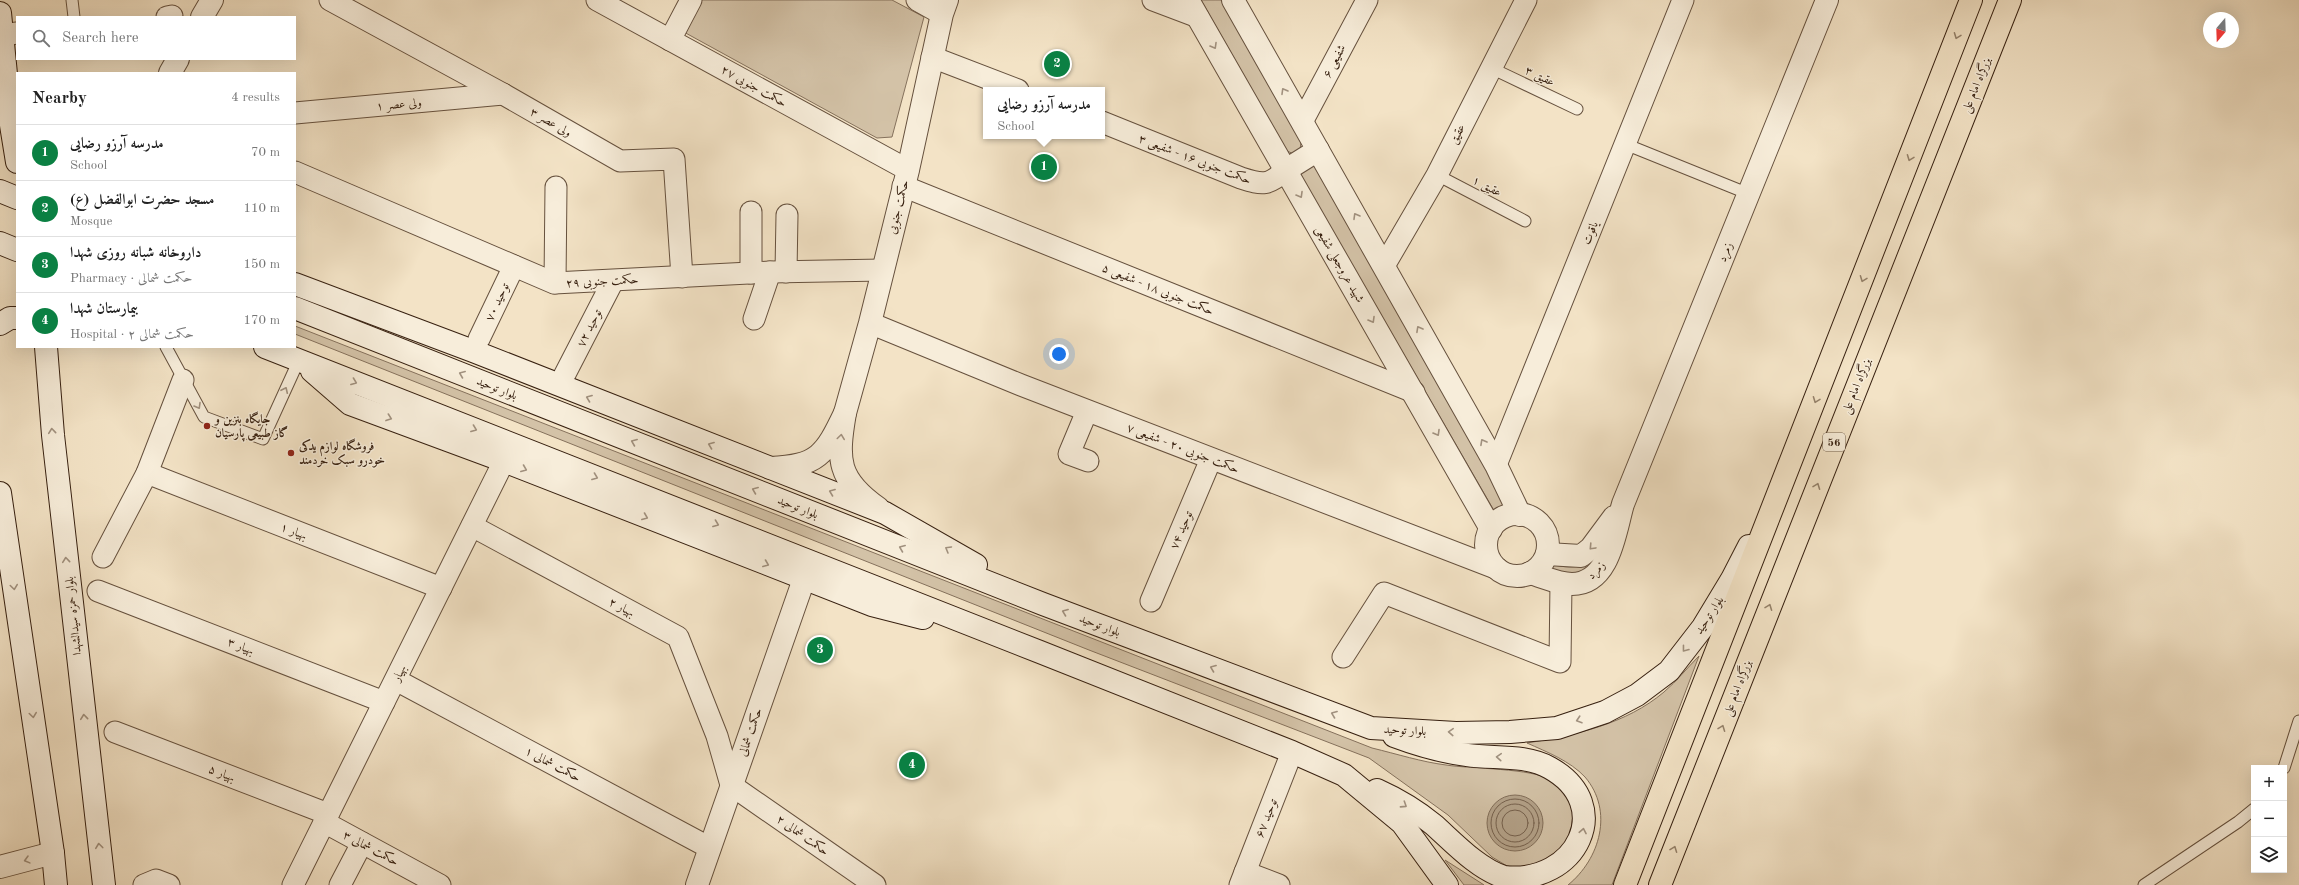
<!DOCTYPE html>
<meta charset="utf-8">
<style>
:root{--surface:#fff;--page:#f6f6f6;--text:#222;--muted:#767676;--line:#e0e0e0;--accent:#0b8043}
body{margin:0;font-family:"Old Standard TT",Amiri,serif;background:var(--page);color:var(--text)}
.controls{position:absolute;right:12px;bottom:12px;display:grid;overflow:hidden;border-radius:0px;box-shadow:0 4px 16px #0002}
.controls button{width:36px;height:36px;display:grid;place-items:center;padding:0;border:0;border-bottom:1px solid var(--line);background:var(--surface);color:var(--text);font:20px sans-serif}
.compass{position:absolute;left:2203px;top:12px;width:36px;height:36px;border-radius:50%;background:var(--surface);box-shadow:0 4px 16px #0002;rotate:199deg}
.you{position:absolute;left:1059px;top:354px;width:14px;height:14px;margin:-10px;border:3px solid #fff;border-radius:50%;background:#1a73e8;box-shadow:0 0 0 6px #1a73e833}
.badge{display:grid;place-items:center;width:26px;height:26px;border-radius:50%;background:var(--accent);color:#fff;font-size:13px;font-weight:700}
.pin{position:absolute;translate:-50% -50%;border:2px solid #fff;box-shadow:0 1px 4px #0006}
.popup{position:absolute;left:983px;top:87px;width:122px;height:52px;box-sizing:border-box;display:grid;place-content:center;border-radius:0px;background:var(--surface);filter:drop-shadow(0 1px 3px #0005);font-size:13px;white-space:nowrap;color:var(--muted)}
.popup b{font-size:15px;color:var(--text)}
.popup::after{content:'';position:absolute;left:50%;top:100%;margin-left:-8px;border:8px solid transparent;border-top-color:var(--surface)}
.list{margin:0;padding:0;list-style:none}
h2{display:flex;justify-content:space-between;align-items:center;height:52px;margin:0;padding:0 16px;font-size:17px}
h2 small{font-size:13px;font-weight:400;color:var(--muted)}
.list li{display:grid;grid-template-columns:26px 1fr auto;gap:12px;align-items:center;box-sizing:border-box;height:56px;padding:0 16px;border-top:1px solid var(--line)}
.list b{display:block;font-size:15px;white-space:nowrap}
.list p{margin:0;font-size:13px;white-space:nowrap;color:var(--muted)}
.list em{font-size:13px;font-style:normal;color:var(--muted)}
.icon{flex:none;width:22px;height:22px;fill:none;stroke:currentColor;stroke-width:2;stroke-linecap:round;stroke-linejoin:round}
.map{position:relative;flex:none;width:2299px;height:885px;overflow:hidden}
.search{position:absolute;background:var(--surface);box-shadow:0 4px 16px #0002;left:16px;top:16px;width:280px;height:44px;display:flex;align-items:center;gap:10px;box-sizing:border-box;padding:0 14px;border-radius:0px;color:var(--muted);font-size:15px}
.panel{position:absolute;background:var(--surface);box-shadow:0 4px 16px #0002;left:16px;top:72px;width:280px;height:276px;border-radius:0px}
.map>svg:first-child{display:block}
.green{fill:#d3c2a7;stroke:#85715c}
.water{fill:#b3a188;stroke:#816d58}
.lines{fill:none;stroke-linecap:round;stroke-linejoin:round}
.shore{stroke:#75604c;stroke-width:1}
.service-casing{stroke:#66513e;stroke-width:13}
.minor-casing{stroke:#66513e;stroke-width:23}
.tertiary-casing{stroke:#66513e;stroke-width:24}
.secondary-casing{stroke:#372010;stroke-width:24}
.trunk-casing{stroke:#372010;stroke-width:24}
.service{stroke:#f7edda;stroke-width:11}
.minor{stroke:#f7edda;stroke-width:21}
.tertiary{stroke:#f7edda;stroke-width:22}
.secondary{stroke:#f7edda;stroke-width:22}
.trunk{stroke:#f3e3c6;stroke-width:22}
.oneway{stroke:#95826b}
.oneway2{stroke:#a1917f}
.poi-dot{fill:#8f2418;stroke:#f7edda;stroke-width:1.5}
.labels{text-anchor:middle;stroke-width:3;stroke-linejoin:round;paint-order:stroke}
.shield{fill:#f7edda;stroke:#715e4d;stroke-width:1}
.shield-label{font-size:11px;font-weight:bold;fill:#372010}
.street-label{font-size:12px;fill:#372010;stroke:#f7edda}
.poi-label{font-size:12px;font-weight:bold;fill:#372010;stroke:#f7edda;text-anchor:start}
</style>
<div class="map">
<svg width="2299" height="885" viewBox="0 0 2299 885">
<rect width="100%" height="100%" fill="#f3e3c6"/>
<filter id="stains"><feTurbulence type="fractalNoise" baseFrequency=".005" numOctaves="4"/><feColorMatrix values="0 0 0 0 .2 0 0 0 0 .09 0 0 0 0 .02 0 0 0 .5 -.17"/></filter>
<radialGradient id="worn" r=".72"><stop offset=".6" stop-color="#630" stop-opacity="0"/><stop offset="1" stop-color="#630" stop-opacity=".3"/></radialGradient>
<g class="green">
<polygon points="700,0 892,0 924,17 892,137 877,138 682,31"/>
<polygon points="1201,0 1221,0 1301,141 1300,151 1294,154 1287,151"/>
<polygon points="1311,164 1315,166 1509,507 1496,514 1302,178 1301,173"/>
<path d="M295,326L1372,748C1397,754 1422,762 1446,765C1471,769 1532,768 1551,780C1575,794 1580,827 1564,849C1558,857 1546,863 1538,869L1507,866L1492,857L1448,815L1369,758L1089,650L295,334Z"/>
<path d="M1602,554L1579,575L1548,571L1550,564C1575,570 1581,567 1602,554Z"/>
<path d="M1699,656L1612,885H1568C1600,859 1614,811 1585,777C1570,761 1547,752 1527,743C1576,735 1626,724 1664,692C1677,681 1687,668 1699,656Z"/>
<polygon points="1445,860 1481,883 1484,885 1464,885"/>
</g>
<circle class="water" cx="1515" cy="823" r="28"/>
<g class="lines">
<g class="shore">
<circle cx="1515" cy="823" r="24"/>
<circle cx="1515" cy="823" r="19"/>
<circle cx="1515" cy="823" r="13"/>
</g>
<g class="service-casing">
<g id="service">
<polyline points="72,0 74,17"/>
<polyline points="1491,68 1577,109"/>
<polyline points="1625,144 1749,194"/>
<polyline points="1437,175 1525,221"/>
<polyline points="166,347 204,417 263,439 299,360"/>
<polyline points="2284,768 2299,721"/>
<polyline points="2144,885 2238,822 2254,809"/>
</g>
</g>
<g class="minor-casing">
<g id="minor">
<polyline points="330,0 503,94 620,161 674,159 682,277"/>
<polyline points="597,0 908,170"/>
<polyline points="917,0 942,14"/>
<polyline points="1153,0 1198,17"/>
<polyline points="167,17 172,16"/>
<polyline points="2,35 17,33"/>
<polyline points="670,40 691,0"/>
<polyline points="932,57 1018,90"/>
<polyline points="295,113 503,94"/>
<path d="M1102,122L1241,178C1263,185 1268,186 1286,170"/>
<polyline points="1302,122 1367,0"/>
<polyline points="295,172 554,283 770,272 883,270"/>
<polyline points="903,186 1414,392"/>
<polyline points="751,212 751,273"/>
<polyline points="1384,266 1437,175 1526,0"/>
<polyline points="786,272 787,215"/>
<polyline points="555,283 556,187"/>
<polyline points="754,319 770,272"/>
<polyline points="870,323 1021,385 1498,569"/>
<polyline points="479,339 514,266"/>
<polyline points="564,376 613,281"/>
<polyline points="1087,411 1069,454 1088,461"/>
<polyline points="1496,465 1683,0"/>
<polyline points="147,473 441,588"/>
<polyline points="472,526 678,637 717,736 731,785 875,885"/>
<polyline points="103,557 147,473 183,380"/>
<polyline points="98,591 384,702"/>
<polyline points="1151,601 1211,459"/>
<polyline points="1343,657 1384,593 1560,662 1561,583"/>
<polyline points="396,680 710,848"/>
<polyline points="115,732 328,814"/>
<polyline points="324,822 440,885"/>
<polyline points="1245,872 1279,885"/>
<polyline points="144,885 156,880 169,885"/>
<polyline points="293,885 504,461"/>
<polyline points="340,885 362,843"/>
<polyline points="1240,885 1292,752"/>
</g>
</g>
<g class="tertiary-casing">
<g id="tertiary">
<polyline points="1188,0 1491,529"/>
<polyline points="1233,0 1496,465 1520,515"/>
<polyline points="202,17 212,0"/>
<polyline points="170,73 178,59"/>
<polyline points="1286,170 1318,150"/>
<polyline points="845,413 870,323 908,170 942,14 947,0"/>
<path d="M770,468C818,466 825,455 845,413C837,460 837,479 878,508"/>
<circle cx="1517" cy="545" r="31"/>
<polyline points="1547,554 1581,556 1591,548 1614,517"/>
<path d="M1530,573C1544,577 1558,584 1572,584C1610,584 1615,531 1623,504L1827,0"/>
<polyline points="0,867 53,853"/>
<polyline points="697,885 804,579"/>
</g>
</g>
<g class="secondary-casing">
<g id="secondary">
<polyline points="0,13 11,125 17,162"/>
<polyline points="0,191 17,198"/>
<polyline points="0,243 17,250"/>
<polyline points="295,284 473,351 885,513 976,565"/>
<polyline points="295,308 1043,604 1371,728 1456,733 1510,732 1557,728 1605,712 1637,695 1669,671 1703,627 1732,579 1749,546"/>
<polyline points="0,324 10,318 17,318"/>
<polyline points="46,347 53,435 104,885"/>
<polyline points="265,347 1040,652 1292,752 1344,775 1402,823 1447,885"/>
<polyline points="312,371 350,404 504,461 872,605 923,618"/>
<polyline points="0,493 53,853 56,885"/>
<path d="M1377,790C1397,799 1417,811 1434,825C1453,842 1478,869 1504,877C1577,885 1616,805 1550,768C1525,754 1494,759 1467,755C1442,752 1418,745 1394,736"/>
</g>
</g>
<g class="trunk-casing">
<g id="trunk">
<polyline points="1625,885 1971,0"/>
<polyline points="1660,885 2010,0"/>
</g>
</g>
<use href="#service" class="service"/>
<use href="#minor" class="minor"/>
<use href="#tertiary" class="tertiary"/>
<use href="#secondary" class="secondary"/>
<use href="#trunk" class="trunk"/>
</g>
<defs><path id="oneway-chevron" d="M-2-3.5L2.5 0L-2 3.5" fill="none" stroke-width="1.6" stroke-linecap="round" stroke-linejoin="round"/></defs>
<g class="oneway">
<use href="#oneway-chevron" transform="translate(1957 36) rotate(111)"/>
<use href="#oneway-chevron" transform="translate(1910 158) rotate(111)"/>
<use href="#oneway-chevron" transform="translate(1863 279) rotate(111)"/>
<use href="#oneway-chevron" transform="translate(1816 400) rotate(111)"/>
<use href="#oneway-chevron" transform="translate(1817 486) rotate(-69)"/>
<use href="#oneway-chevron" transform="translate(1769 607) rotate(-69)"/>
<use href="#oneway-chevron" transform="translate(1722 728) rotate(-69)"/>
<use href="#oneway-chevron" transform="translate(1674 849) rotate(-69)"/>
</g>
<g class="oneway2">
<use href="#oneway-chevron" transform="translate(1214 46) rotate(60)"/>
<use href="#oneway-chevron" transform="translate(1284 91) rotate(-120)"/>
<use href="#oneway-chevron" transform="translate(1300 195) rotate(60)"/>
<use href="#oneway-chevron" transform="translate(1356 216) rotate(-120)"/>
<use href="#oneway-chevron" transform="translate(1372 320) rotate(60)"/>
<use href="#oneway-chevron" transform="translate(1419 329) rotate(-119)"/>
<use href="#oneway-chevron" transform="translate(462 374) rotate(-158)"/>
<use href="#oneway-chevron" transform="translate(354 382) rotate(21)"/>
<use href="#oneway-chevron" transform="translate(285 390) rotate(-65)"/>
<use href="#oneway-chevron" transform="translate(589 398) rotate(-159)"/>
<use href="#oneway-chevron" transform="translate(198 406) rotate(60)"/>
<use href="#oneway-chevron" transform="translate(389 418) rotate(20)"/>
<use href="#oneway-chevron" transform="translate(474 429) rotate(21)"/>
<use href="#oneway-chevron" transform="translate(52 431) rotate(-96)"/>
<use href="#oneway-chevron" transform="translate(1437 433) rotate(60)"/>
<use href="#oneway-chevron" transform="translate(841 437) rotate(-82)"/>
<use href="#oneway-chevron" transform="translate(634 442) rotate(-158)"/>
<use href="#oneway-chevron" transform="translate(1483 442) rotate(-119)"/>
<use href="#oneway-chevron" transform="translate(711 445) rotate(-159)"/>
<use href="#oneway-chevron" transform="translate(524 469) rotate(22)"/>
<use href="#oneway-chevron" transform="translate(595 477) rotate(21)"/>
<use href="#oneway-chevron" transform="translate(755 490) rotate(-158)"/>
<use href="#oneway-chevron" transform="translate(832 492) rotate(-159)"/>
<use href="#oneway-chevron" transform="translate(645 517) rotate(22)"/>
<use href="#oneway-chevron" transform="translate(716 524) rotate(21)"/>
<use href="#oneway-chevron" transform="translate(1592 547) rotate(133)"/>
<use href="#oneway-chevron" transform="translate(902 548) rotate(-158)"/>
<use href="#oneway-chevron" transform="translate(948 549) rotate(-150)"/>
<use href="#oneway-chevron" transform="translate(66 560) rotate(-96)"/>
<use href="#oneway-chevron" transform="translate(766 564) rotate(22)"/>
<use href="#oneway-chevron" transform="translate(14 587) rotate(82)"/>
<use href="#oneway-chevron" transform="translate(1065 612) rotate(-159)"/>
<use href="#oneway-chevron" transform="translate(1685 649) rotate(128)"/>
<use href="#oneway-chevron" transform="translate(1213 668) rotate(-159)"/>
<use href="#oneway-chevron" transform="translate(1334 714) rotate(-159)"/>
<use href="#oneway-chevron" transform="translate(33 715) rotate(82)"/>
<use href="#oneway-chevron" transform="translate(84 717) rotate(-96)"/>
<use href="#oneway-chevron" transform="translate(1579 720) rotate(162)"/>
<use href="#oneway-chevron" transform="translate(1451 732) rotate(-177)"/>
<use href="#oneway-chevron" transform="translate(1499 757) rotate(-176)"/>
<use href="#oneway-chevron" transform="translate(1404 805) rotate(33)"/>
<use href="#oneway-chevron" transform="translate(1583 831) rotate(-79)"/>
<use href="#oneway-chevron" transform="translate(99 846) rotate(-97)"/>
<use href="#oneway-chevron" transform="translate(27 860) rotate(165)"/>
</g>
<g class="poi-dot">
<circle cx="207" cy="426" r="4"/>
<circle cx="291" cy="453" r="4"/>
</g>
<g class="labels">
<rect class="shield" x="1823" y="433" width="22" height="18" rx="3"/>
<g class="shield-label">
<text x="1834" y="446">56</text>
</g>
<g class="street-label">
<text transform="translate(1334 61) rotate(-62)" y="4">شفیعی ۶</text>
<text transform="translate(1540 76) rotate(26)" y="4">عقیق ۳</text>
<text transform="translate(1976 85) rotate(-68)" y="4">بزرگراه امام علی</text>
<text transform="translate(754 86) rotate(29)" y="4">حکمت جنوبی ۲۷</text>
<text transform="translate(399 104) rotate(-5)" y="4">ولی عصر ۱</text>
<text transform="translate(551 122) rotate(30)" y="4">ولی عصر ۳</text>
<text transform="translate(1457 134) rotate(-63)" y="4">عقیق</text>
<text transform="translate(1195 159) rotate(21)" y="4">حکمت جنوبی ۱۶ - شفیعی ۳</text>
<text transform="translate(1487 186) rotate(28)" y="4">عقیق ۱</text>
<text transform="translate(898 207) rotate(-76)" y="4">حکمت جنوبی</text>
<text transform="translate(1590 233) rotate(-68)" y="4">یاقوت</text>
<text transform="translate(1725 252) rotate(-68)" y="4">زمرد</text>
<text transform="translate(1340 264) rotate(60)" y="4">شهید عروجعلی شفیعی</text>
<text transform="translate(602 281) rotate(-3)" y="4">حکمت جنوبی ۲۹</text>
<text transform="translate(1158 289) rotate(22)" y="4">حکمت جنوبی ۱۸ - شفیعی ۵</text>
<text transform="translate(497 302) rotate(-65)" y="4">توحید ۷۰</text>
<text transform="translate(589 328) rotate(-63)" y="4">توحید ۷۲</text>
<text transform="translate(1856 386) rotate(-68)" y="4">بزرگراه امام علی</text>
<text transform="translate(497 388) rotate(22)" y="4">بلوار توحید</text>
<text transform="translate(1183 448) rotate(21)" y="4">حکمت جنوبی ۲۰ - شفیعی ۷</text>
<text transform="translate(798 507) rotate(22)" y="4">بلوار توحید</text>
<text transform="translate(1181 530) rotate(-67)" y="4">توحید ۷۴</text>
<text transform="translate(294 531) rotate(21)" y="4">بهیار ۱</text>
<text transform="translate(1596 570) rotate(-47)" y="4">زمرد</text>
<text transform="translate(622 607) rotate(28)" y="4">بهیار ۲</text>
<text transform="translate(1709 615) rotate(-57)" y="4">بلوار توحید</text>
<text transform="translate(73 616) rotate(-96)" y="4">بلوار حمزه سیدالشهدا</text>
<text transform="translate(1100 625) rotate(21)" y="4">بلوار توحید</text>
<text transform="translate(241 646) rotate(21)" y="4">بهیار ۳</text>
<text transform="translate(399 673) rotate(-63)" y="4">بهیار</text>
<text transform="translate(1737 688) rotate(-69)" y="4">بزرگراه امام علی</text>
<text transform="translate(1405 730) rotate(3)" y="4">بلوار توحید</text>
<text transform="translate(750 732) rotate(-71)" y="4">حکمت شمالی</text>
<text transform="translate(553 764) rotate(28)" y="4">حکمت شمالی ۱</text>
<text transform="translate(222 773) rotate(21)" y="4">بهیار ۵</text>
<text transform="translate(1266 818) rotate(-68)" y="4">توحید ۶۷</text>
<text transform="translate(803 835) rotate(35)" y="4">حکمت شمالی ۲</text>
<text transform="translate(371 848) rotate(28)" y="4">حکمت شمالی ۳</text>
</g>
<g class="poi-label">
<text x="215" y="423">جایگاه بنزین و<tspan x="215" dy="14">گاز طبیعی پارسیان</tspan></text>
<text x="299" y="450">فروشگاه لوازم یدکی<tspan x="299" dy="14">خودرو سبک خردمند</tspan></text>
</g>
</g>
<rect width="100%" height="100%" filter="url(#stains)"/>
<rect width="100%" height="100%" fill="url(#worn)"/>
</svg>
<div class="controls">
<button>+</button>
<button>−</button>
<button><svg class="icon" aria-label="layers" viewBox="0 0 24 24"><path d="M12 4l9 5-9 5-9-5zM3 14l9 5 9-5"/></svg></button>
</div>
<svg class="compass" viewBox="-18 -18 36 36"><path d="M0-13l5 13h-10z" fill="#e53935"/><path d="M0 13l5-13h-10z" fill="#767676"/></svg>
<div class="you"></div>
<div class="pin badge" style="left:1044px;top:167px">1</div>
<div class="popup"><b>مدرسه آرزو رضایی</b>School</div>
<div class="pin badge" style="left:1057px;top:64px">2</div>
<div class="pin badge" style="left:820px;top:650px">3</div>
<div class="pin badge" style="left:912px;top:765px">4</div>
<div class="search"><svg class="icon" aria-label="search" viewBox="0 0 24 24"><circle cx="10" cy="10" r="6"/><path d="M15 15l6 6"/></svg>Search here</div>
<section class="panel">
<h2>Nearby<small>4 results</small></h2>
<ul class="list">
<li><span class="badge">1</span><div><b>مدرسه آرزو رضایی</b><p>School</p></div><em>70 m</em></li>
<li><span class="badge">2</span><div><b>مسجد حضرت ابوالفضل (ع)</b><p>Mosque</p></div><em>110 m</em></li>
<li><span class="badge">3</span><div><b>داروخانه شبانه روزی شهدا</b><p>Pharmacy · حکمت شمالی</p></div><em>150 m</em></li>
<li><span class="badge">4</span><div><b>بیمارستان شهدا</b><p>Hospital · حکمت شمالی ۲</p></div><em>170 m</em></li>
</ul>
</section>
</div>
